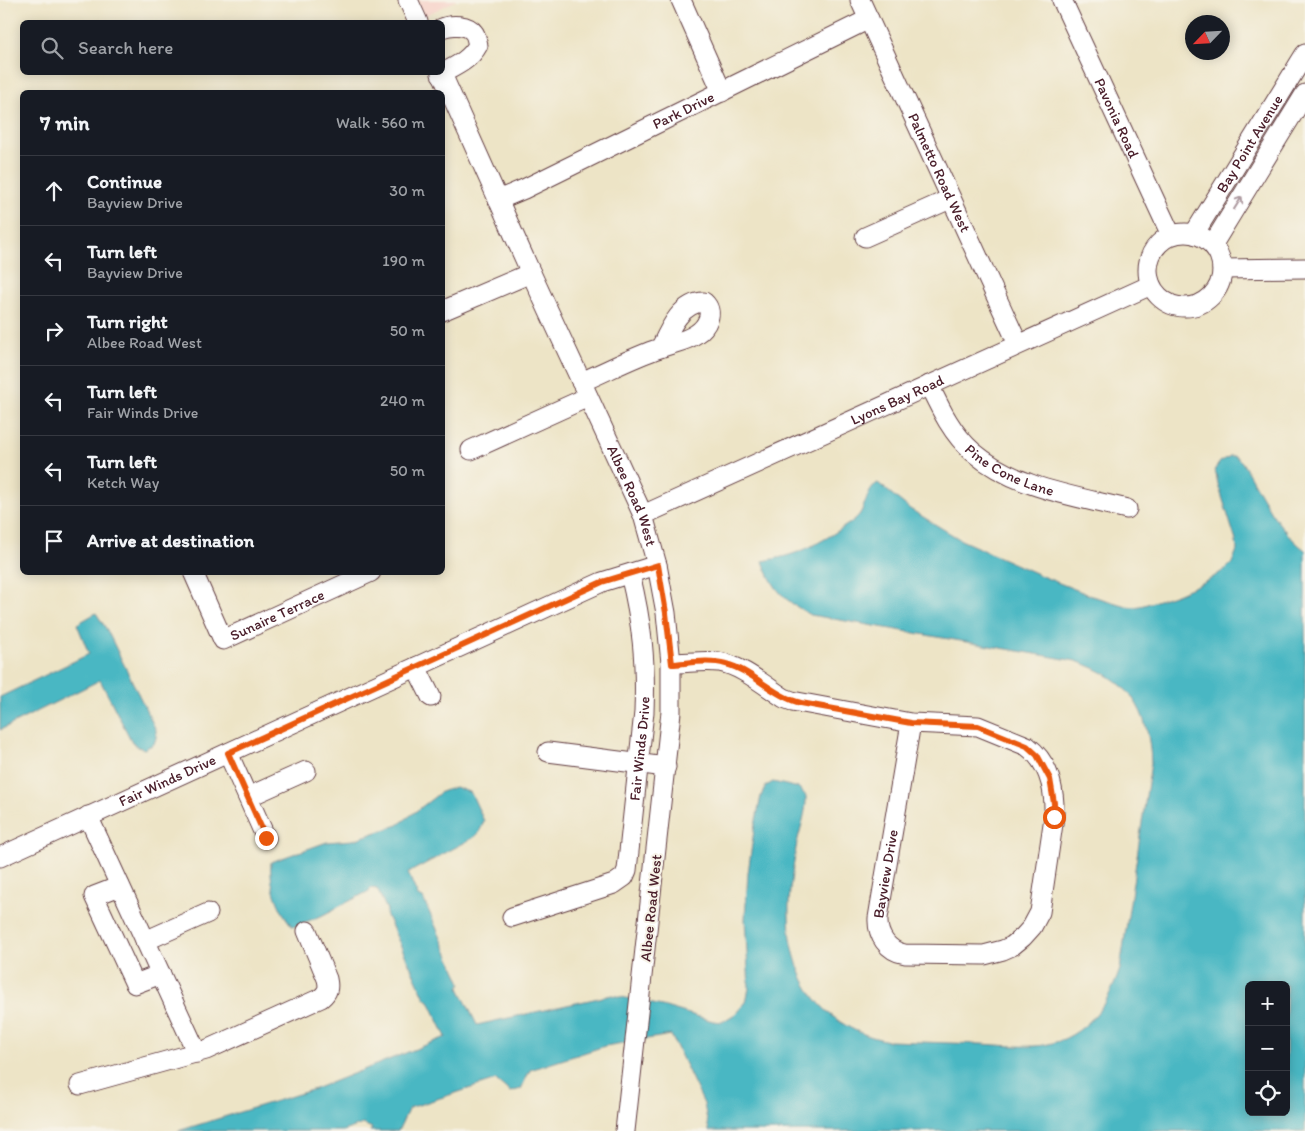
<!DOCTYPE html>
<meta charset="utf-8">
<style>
:root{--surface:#171b24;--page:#20242c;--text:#f1f3f6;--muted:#9ea1a6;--line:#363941}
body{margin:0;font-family:Itim,sans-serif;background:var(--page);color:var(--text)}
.controls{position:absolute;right:15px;bottom:15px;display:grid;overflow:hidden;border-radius:8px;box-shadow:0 2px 12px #0003}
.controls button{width:45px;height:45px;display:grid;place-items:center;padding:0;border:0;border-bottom:1px solid var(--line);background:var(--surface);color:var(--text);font:25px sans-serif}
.compass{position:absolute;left:1185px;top:15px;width:45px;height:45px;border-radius:50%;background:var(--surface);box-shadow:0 2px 12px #0003;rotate:245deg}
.stop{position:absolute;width:15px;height:15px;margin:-11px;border:4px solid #ea580c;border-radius:50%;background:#fff}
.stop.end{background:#ea580c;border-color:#fff;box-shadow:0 1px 5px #0008}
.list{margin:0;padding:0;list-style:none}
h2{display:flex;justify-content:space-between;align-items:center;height:65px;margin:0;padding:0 20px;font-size:21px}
h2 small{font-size:16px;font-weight:400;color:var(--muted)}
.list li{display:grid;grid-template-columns:32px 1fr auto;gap:15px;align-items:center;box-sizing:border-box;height:70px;padding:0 20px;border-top:1px solid var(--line)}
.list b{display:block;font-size:19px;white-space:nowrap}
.list p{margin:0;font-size:16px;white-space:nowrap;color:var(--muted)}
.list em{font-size:16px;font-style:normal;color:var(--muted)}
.icon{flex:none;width:28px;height:28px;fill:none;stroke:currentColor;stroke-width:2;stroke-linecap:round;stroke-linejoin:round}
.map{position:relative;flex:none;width:1305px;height:1131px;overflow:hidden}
.search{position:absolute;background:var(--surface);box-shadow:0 2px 12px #0003;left:20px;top:20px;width:425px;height:55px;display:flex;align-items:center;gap:12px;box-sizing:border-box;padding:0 18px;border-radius:8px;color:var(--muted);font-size:19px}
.panel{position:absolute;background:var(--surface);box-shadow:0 2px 12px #0003;left:20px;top:90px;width:425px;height:485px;border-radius:8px}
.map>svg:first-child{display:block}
.built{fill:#f7d1c8}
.water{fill:#49b7c3;stroke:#4a6b77;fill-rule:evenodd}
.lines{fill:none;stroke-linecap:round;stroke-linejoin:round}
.minor-casing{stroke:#623d42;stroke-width:21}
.minor{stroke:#fff;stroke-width:19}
.oneway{stroke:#ae9aa0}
.route{stroke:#ea580c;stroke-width:6}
.labels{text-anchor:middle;stroke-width:4;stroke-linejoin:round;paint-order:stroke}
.street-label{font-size:15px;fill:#4a1f2b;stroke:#f7f3e8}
</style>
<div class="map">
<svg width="1305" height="1131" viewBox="0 0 1305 1131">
<rect width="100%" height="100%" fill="#f7f3e8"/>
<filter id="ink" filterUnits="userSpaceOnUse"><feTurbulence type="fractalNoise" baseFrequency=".02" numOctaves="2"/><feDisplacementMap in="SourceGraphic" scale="10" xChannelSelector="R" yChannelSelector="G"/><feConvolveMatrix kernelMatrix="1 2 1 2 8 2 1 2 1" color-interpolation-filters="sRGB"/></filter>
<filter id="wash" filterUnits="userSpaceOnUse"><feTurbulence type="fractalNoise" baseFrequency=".0096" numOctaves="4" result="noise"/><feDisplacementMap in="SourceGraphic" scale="20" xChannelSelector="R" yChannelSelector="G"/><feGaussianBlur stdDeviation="1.12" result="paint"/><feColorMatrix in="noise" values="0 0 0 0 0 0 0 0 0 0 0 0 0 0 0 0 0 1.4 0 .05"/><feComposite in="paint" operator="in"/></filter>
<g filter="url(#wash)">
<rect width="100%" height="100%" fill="#ede4c6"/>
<polygon class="built" points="417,0 457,0 424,16"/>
<g class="water">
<path d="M1230,456H1235L1242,462C1260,493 1276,528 1305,550V1131H709L704,1104L671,1035L605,1046L530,1070L521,1089L510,1092L496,1080L409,1108L398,1131H370L372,1128L363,1124L343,1131H178L315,1089L446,1037L429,1001L425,998L386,914L387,910L377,889L371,888L369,891L321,916L293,927C278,910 269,884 271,862L327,842L353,840L398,825L441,792L455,787L469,792L473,797L484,821L479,833L473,838L408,873L418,896L423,898L461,983L459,988L477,1025L612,995L662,1006L713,1021L722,1022L735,1014L746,1002L749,988L745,919L748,873L754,830L761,796L766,786L773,782L799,788L806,796C807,813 799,831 796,848C793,870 788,893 789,916C791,980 823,1029 889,1041C920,1042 950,1043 981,1044C999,1045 1017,1047 1035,1046C1080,1043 1107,1009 1120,969L1151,763C1149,708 1129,679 1076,661L811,615C785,601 773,590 763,561C796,555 809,549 838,531C845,526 853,522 859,515C866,506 867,487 878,483L910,509L961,540L1044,577L1092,596L1126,606L1135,607L1144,605L1177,594L1209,580L1227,568L1232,563L1237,550L1236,541L1218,484L1215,469L1220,462ZM1249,985H1286V1112H1249Z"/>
<polygon points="96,613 107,630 156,730 156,738 154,744 144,749 138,747 132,742 100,680 0,730 0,697 89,654 77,624"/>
</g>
</g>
<g filter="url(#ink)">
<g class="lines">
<g class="minor-casing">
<g id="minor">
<polyline points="408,0 418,22"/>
<polyline points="681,0 722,92"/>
<path id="s1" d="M860,0L1018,344"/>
<path id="s2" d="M1062,0L1171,235"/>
<path id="s3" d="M441,72L531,273L643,515L657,565L666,613L671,663V712L625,1131"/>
<path d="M441,74C456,66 470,60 478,45C477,42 476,35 474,33C468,24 451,24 442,28"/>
<path id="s4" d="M498,200L524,189L869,19"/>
<circle cx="1185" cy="270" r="37"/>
<path id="s5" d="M1194,234L1305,54"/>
<polyline points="865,237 950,199"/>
<polyline points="1213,244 1305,94"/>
<polyline points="1222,269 1305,268"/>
<polyline points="442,311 531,273"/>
<path d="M581,382C607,371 633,357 660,348C672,343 685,342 696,334C707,327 715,312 704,302C681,302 669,330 661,347"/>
<path id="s6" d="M929,385C940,408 952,434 973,452C1015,488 1075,496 1127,509"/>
<polyline points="471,450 588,397"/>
<path id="s7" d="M643,515L1151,285"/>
<path id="s8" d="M193,572L223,640L371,572"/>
<path id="s9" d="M671,663C687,663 704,660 719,662C742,666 764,685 784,698L792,701L911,723L978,726L1027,746C1050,763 1055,791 1054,817L1040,912L1032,927L1023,937L1012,946L1003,950L984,955L905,954C887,951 877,935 878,918L911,723"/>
<polyline points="416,667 431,697"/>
<polyline points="548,752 666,767"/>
<polyline points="228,753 266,838"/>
<polyline points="248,797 306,771"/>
<polyline points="88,816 197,1053"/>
<path id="s10" d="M0,857L602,582L657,565"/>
<polyline points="120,886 94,896 135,984 161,974"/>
<path id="s11" d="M512,917L614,884L624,877L627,870L644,712C646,661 642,623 630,574"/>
<polyline points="145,941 208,913"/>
<path d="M80,1085L206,1050L321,998C328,992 329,988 327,979L307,931"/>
</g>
</g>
<use href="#minor" class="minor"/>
</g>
<defs><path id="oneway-shaft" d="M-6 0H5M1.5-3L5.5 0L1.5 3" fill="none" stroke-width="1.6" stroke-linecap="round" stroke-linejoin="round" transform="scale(1.25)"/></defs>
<use class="oneway" href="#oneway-shaft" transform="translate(1238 203) rotate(-58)"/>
</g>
<g class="lines" filter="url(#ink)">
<path class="route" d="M266,838L228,753L602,582L658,565L666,613L672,664C689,663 709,659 726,664C753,671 773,696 801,703L911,723L978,726L1027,746L1037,755L1050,779L1054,803V817"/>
</g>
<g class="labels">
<g class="street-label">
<text dy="5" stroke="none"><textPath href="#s4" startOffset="206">Park Drive</textPath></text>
<text dy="5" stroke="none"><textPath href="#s2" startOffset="130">Pavonia Road</textPath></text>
<text dy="5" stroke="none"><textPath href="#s5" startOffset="106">Bay Point Avenue</textPath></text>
<text dy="5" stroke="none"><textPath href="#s1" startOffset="190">Palmetto Road West</textPath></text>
<text dy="5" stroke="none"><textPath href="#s7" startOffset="279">Lyons Bay Road</textPath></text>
<text dy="5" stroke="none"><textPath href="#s6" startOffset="122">Pine Cone Lane</textPath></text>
<text dy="5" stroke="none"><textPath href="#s3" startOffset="465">Albee Road West</textPath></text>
<text dy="5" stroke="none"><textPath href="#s8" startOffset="134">Sunaire Terrace</textPath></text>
<text dy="5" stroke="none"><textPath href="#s11" startOffset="249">Fair Winds Drive</textPath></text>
<text dy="5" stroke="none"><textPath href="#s10" startOffset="184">Fair Winds Drive</textPath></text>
<text dy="5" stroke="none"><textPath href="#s9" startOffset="795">Bayview Drive</textPath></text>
<text transform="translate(651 908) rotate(-84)" y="5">Albee Road West</text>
</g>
</g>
</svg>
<div class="controls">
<button>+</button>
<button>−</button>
<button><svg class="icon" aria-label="locate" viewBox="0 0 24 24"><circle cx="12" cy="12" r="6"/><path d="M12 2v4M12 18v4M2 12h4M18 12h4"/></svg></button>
</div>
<svg class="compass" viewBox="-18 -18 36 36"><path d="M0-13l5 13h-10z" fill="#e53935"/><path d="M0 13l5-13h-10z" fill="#9ea1a6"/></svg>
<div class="stop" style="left:1054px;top:817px"></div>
<div class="stop end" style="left:266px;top:838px"></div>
<div class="search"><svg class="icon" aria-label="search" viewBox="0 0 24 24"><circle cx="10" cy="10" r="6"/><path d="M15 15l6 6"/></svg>Search here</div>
<section class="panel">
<h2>7 min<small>Walk · 560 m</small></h2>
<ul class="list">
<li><svg class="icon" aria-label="ahead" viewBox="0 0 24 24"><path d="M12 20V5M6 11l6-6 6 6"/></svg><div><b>Continue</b><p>Bayview Drive</p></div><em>30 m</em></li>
<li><svg class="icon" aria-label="left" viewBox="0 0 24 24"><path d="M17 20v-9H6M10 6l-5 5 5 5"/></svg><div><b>Turn left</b><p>Bayview Drive</p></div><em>190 m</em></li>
<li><svg class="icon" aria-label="right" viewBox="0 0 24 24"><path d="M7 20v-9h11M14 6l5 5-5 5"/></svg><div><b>Turn right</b><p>Albee Road West</p></div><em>50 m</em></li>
<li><svg class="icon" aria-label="left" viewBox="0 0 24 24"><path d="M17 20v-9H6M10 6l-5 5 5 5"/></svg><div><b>Turn left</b><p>Fair Winds Drive</p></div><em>240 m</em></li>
<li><svg class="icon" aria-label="left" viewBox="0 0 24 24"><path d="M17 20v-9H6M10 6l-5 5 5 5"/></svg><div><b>Turn left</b><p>Ketch Way</p></div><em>50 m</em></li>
<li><svg class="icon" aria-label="arrive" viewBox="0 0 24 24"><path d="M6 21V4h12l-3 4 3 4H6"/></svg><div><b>Arrive at destination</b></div></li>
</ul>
</section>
</div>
